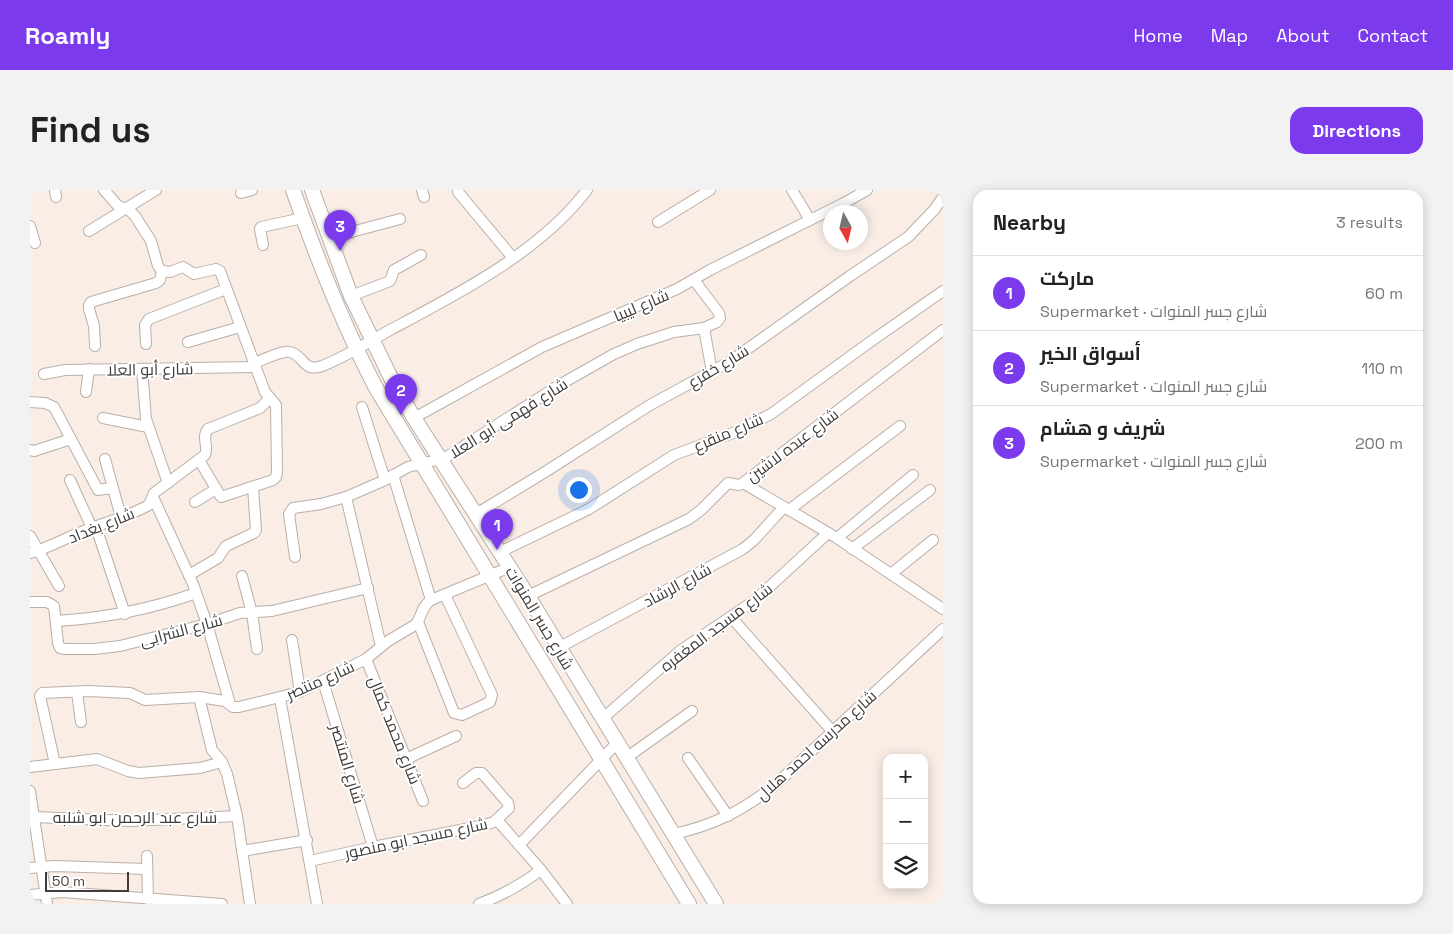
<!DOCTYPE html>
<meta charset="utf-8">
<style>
:root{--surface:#fff;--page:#f2f2f2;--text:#222;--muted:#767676;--line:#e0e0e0;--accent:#7c3aed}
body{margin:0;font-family:"Space Grotesk",Cairo,sans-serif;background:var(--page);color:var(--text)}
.controls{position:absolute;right:15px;bottom:15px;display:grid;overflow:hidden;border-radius:10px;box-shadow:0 2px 12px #0003}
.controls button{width:45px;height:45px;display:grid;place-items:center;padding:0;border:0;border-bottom:1px solid var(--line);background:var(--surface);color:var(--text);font:25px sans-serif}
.compass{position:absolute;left:793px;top:15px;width:45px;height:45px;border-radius:50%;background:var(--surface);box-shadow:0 2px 12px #0003;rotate:172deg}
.scale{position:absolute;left:15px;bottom:12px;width:84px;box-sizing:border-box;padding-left:5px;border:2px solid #403c39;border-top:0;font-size:14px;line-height:18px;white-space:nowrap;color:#403c39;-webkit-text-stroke:4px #fff;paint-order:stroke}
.you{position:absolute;left:548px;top:299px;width:18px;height:18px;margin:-12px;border:4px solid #fff;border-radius:50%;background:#1a73e8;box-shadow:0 0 0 8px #1a73e833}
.badge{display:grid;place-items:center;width:32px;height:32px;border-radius:50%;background:var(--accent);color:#fff;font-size:16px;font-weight:700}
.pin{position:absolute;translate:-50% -41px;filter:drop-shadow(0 1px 2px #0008)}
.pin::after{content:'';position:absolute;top:26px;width:18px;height:15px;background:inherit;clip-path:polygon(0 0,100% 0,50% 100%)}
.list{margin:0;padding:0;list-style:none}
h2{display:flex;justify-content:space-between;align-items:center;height:65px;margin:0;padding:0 20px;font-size:21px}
h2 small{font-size:16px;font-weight:400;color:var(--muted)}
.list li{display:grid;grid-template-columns:32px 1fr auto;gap:15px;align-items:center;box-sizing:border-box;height:75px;padding:0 20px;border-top:1px solid var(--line)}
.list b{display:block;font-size:19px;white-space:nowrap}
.list p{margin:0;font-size:16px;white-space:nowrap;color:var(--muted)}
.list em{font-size:16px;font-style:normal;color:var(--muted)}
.icon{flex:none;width:28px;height:28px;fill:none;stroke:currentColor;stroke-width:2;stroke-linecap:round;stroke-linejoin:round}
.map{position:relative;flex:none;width:913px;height:714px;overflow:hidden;border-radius:15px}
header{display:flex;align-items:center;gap:30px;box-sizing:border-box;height:70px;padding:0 25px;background:var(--accent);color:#fff}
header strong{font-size:24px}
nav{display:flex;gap:28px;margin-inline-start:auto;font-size:18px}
.intro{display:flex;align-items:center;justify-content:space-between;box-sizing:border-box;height:120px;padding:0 30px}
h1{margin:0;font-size:35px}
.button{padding:12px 22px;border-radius:15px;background:var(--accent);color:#fff;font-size:18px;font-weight:700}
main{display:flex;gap:30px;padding:0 30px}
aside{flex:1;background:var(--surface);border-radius:15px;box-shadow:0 2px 12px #0003}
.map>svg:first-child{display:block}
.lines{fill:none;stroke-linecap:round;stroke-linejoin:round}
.street-casing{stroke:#baafa7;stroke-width:12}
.secondary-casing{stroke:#baafa7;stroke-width:16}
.street{stroke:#fff;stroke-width:10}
.secondary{stroke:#fff;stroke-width:14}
.labels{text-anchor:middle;stroke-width:4;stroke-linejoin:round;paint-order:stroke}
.street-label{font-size:16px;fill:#403c39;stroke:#fff}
</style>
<header>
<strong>Roamly</strong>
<nav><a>Home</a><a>Map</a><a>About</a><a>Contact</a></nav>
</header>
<div class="intro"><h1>Find us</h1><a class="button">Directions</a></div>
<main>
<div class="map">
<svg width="913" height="714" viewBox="0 0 913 714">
<rect width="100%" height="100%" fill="#f9ede6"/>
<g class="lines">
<g class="street-casing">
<g id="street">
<polyline points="25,0 26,7"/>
<polyline points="74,0 88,16 99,20 105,26 121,51 128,76 132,81 140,82 153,77 164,84 186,79 190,81 235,202 246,215 247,282 246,287 243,290 191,307 169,270"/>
<polyline points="392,0 394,7"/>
<polyline points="762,0 780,30"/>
<polyline points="428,2 483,68"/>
<polyline points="211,3 222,0"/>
<polyline points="628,32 680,0"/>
<polyline points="0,36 5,53"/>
<polyline points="59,41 126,0"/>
<polyline points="299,48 370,29"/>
<polyline points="233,55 230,39 231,37 273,28"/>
<polyline points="321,106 360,91 364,80 391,65"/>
<polyline points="674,138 682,182"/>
<polyline points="158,152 210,137"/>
<polyline points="116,154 115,135 119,129 196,99"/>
<polyline points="65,156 64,136 59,119 59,115 61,112 126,93 130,90 132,81"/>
<path d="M224,173C233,170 252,160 260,162C274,165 273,183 292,176C316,167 338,152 360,140C428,104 510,62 557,0"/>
<polyline points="112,179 116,229 138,293"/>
<polyline points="14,184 35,180 226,177"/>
<polyline points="56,202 59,179"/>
<polyline points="0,212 15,213 24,217 68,300 82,298"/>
<polyline points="332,217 355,290"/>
<polyline points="73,228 118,237"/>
<polyline points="384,228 512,157 647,99 680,80 816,12 837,0"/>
<polyline points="0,260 4,261 41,249"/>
<polyline points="75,269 91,327"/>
<polyline points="363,285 401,410"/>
<polyline points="40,290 62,338"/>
<polyline points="713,293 807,348 913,419"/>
<polyline points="123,307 163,394 177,434 200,514"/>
<polyline points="316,307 351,456"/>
<polyline points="165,312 186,299"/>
<polyline points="759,320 870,236"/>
<polyline points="446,324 515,282 620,215 699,172 820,86 878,47 904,20 913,7"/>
<polyline points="66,337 95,424"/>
<polyline points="0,346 29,396"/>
<polyline points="807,348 883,285"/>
<polyline points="822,359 900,300"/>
<polyline points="470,362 559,319 644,265 708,241 741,224 840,152 913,101"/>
<path d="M0,363C19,358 35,348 54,341C75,332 98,327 119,315L124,303L175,265C179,256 171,247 178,239L230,218L240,208"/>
<polyline points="265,367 259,324 263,318 291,314 316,307 353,291 378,277 415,268 531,194 584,164 607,154 644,142 674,138 687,132 690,128 689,123 664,90"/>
<polyline points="861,384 903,350"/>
<polyline points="159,385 188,368 196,356 224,343 226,340 223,297"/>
<polyline points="212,386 222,423 227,459"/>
<polyline points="498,406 659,329 671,320 698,293 709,295 713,293 913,140"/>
<polyline points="0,412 17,412 24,416 28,453 30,458 35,459 64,459 90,456 177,434 210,423 242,421 338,398"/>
<polyline points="701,427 803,542"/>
<path d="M26,431C76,428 119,420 166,403"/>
<polyline points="388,432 424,523 432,525 460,512 462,505 415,405"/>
<polyline points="262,450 270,502"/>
<polyline points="528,458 713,359 724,350 754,317"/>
<polyline points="336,469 393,611"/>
<polyline points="293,491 343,657"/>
<polyline points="47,502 51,532"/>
<polyline points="169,507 182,560 192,572 197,584 207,626 220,714"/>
<polyline points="250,508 287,714"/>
<polyline points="572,529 650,461 724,411 798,343"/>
<polyline points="596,568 662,521"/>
<polyline points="658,568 698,626"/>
<polyline points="376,569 426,546"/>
<path d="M25,574L10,506L12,503L58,501L100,503L115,510L169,507L195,511L203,517H209L270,502L336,469L358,451L385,435C393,427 389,419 401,410L480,377"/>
<polyline points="0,577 67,569 98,581 109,583 170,578 192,572"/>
<polyline points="0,601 17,714"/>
<polyline points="4,627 100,631 207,626"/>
<polyline points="467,630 511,680 537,714"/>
<path d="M644,644C684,635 712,621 745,595L913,439"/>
<polyline points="489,655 587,553"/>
<polyline points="212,661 277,650"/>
<polyline points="117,666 118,709"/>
<polyline points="280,671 343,657 451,636 464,632 479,618 478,613 452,583 446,583 433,593"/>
<polyline points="0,678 24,676 117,679"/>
<polyline points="0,705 32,702 192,714"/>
<path d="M449,714C471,706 492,694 511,680"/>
</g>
</g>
<g class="secondary-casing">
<g id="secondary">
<path d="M263,0C287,69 312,133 346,198L659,714"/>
<polyline points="282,0 321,106 362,190 384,228 498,406 686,714"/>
</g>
</g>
<use href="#street" class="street"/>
<use href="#secondary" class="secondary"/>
</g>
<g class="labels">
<g class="street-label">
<text transform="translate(611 115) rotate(-23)" y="6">شارع ليبيا</text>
<text transform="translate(688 176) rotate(-31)" y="6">شارع خفرع</text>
<text transform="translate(120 179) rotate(-1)" y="6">شارع أبو العلا</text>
<text transform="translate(478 228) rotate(-32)" y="6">شارع فهمى أبو العلا</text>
<text transform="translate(698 242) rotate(-23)" y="6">شارع منقرع</text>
<text transform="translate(762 255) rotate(-37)" y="6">شارع عبده لاشين</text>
<text transform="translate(71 335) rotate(-22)" y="6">شارع بغداد</text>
<text transform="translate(647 395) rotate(-28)" y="6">شارع الرشاد</text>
<text transform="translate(510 428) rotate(59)" y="6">شارع جسر المنوات</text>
<text transform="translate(686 437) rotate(-37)" y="6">شارع مسجد المغفره</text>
<text transform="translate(151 440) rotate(-15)" y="6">شارع الشرابى</text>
<text transform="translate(290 490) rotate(-24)" y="6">شارع منتصر</text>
<text transform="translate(365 540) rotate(68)" y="6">شارع محمد كمال</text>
<text transform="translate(786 555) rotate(-42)" y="6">شارع مدرسه احمد هلال</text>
<text transform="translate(318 574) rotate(73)" y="6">شارع المنتصر</text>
<text x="105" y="633">شارع عبد الرحمن ابو شلبه</text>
<text transform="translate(386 648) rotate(-12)" y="6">شارع مسجد ابو منصور</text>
</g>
</g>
</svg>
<div class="controls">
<button>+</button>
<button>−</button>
<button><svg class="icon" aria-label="layers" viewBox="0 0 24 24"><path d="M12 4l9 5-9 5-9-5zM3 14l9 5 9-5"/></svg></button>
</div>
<svg class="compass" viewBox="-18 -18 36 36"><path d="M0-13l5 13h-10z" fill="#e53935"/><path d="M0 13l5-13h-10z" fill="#767676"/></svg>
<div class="scale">50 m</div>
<div class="you"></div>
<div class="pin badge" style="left:467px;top:360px">1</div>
<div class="pin badge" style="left:371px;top:225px">2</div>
<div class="pin badge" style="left:310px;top:61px">3</div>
</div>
<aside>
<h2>Nearby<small>3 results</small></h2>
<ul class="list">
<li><span class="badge">1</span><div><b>ماركت</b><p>Supermarket · شارع جسر المنوات</p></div><em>60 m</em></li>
<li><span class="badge">2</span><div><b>أسواق الخير</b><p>Supermarket · شارع جسر المنوات</p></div><em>110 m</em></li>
<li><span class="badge">3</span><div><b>شريف و هشام</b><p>Supermarket · شارع جسر المنوات</p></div><em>200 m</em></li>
</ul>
</aside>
</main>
